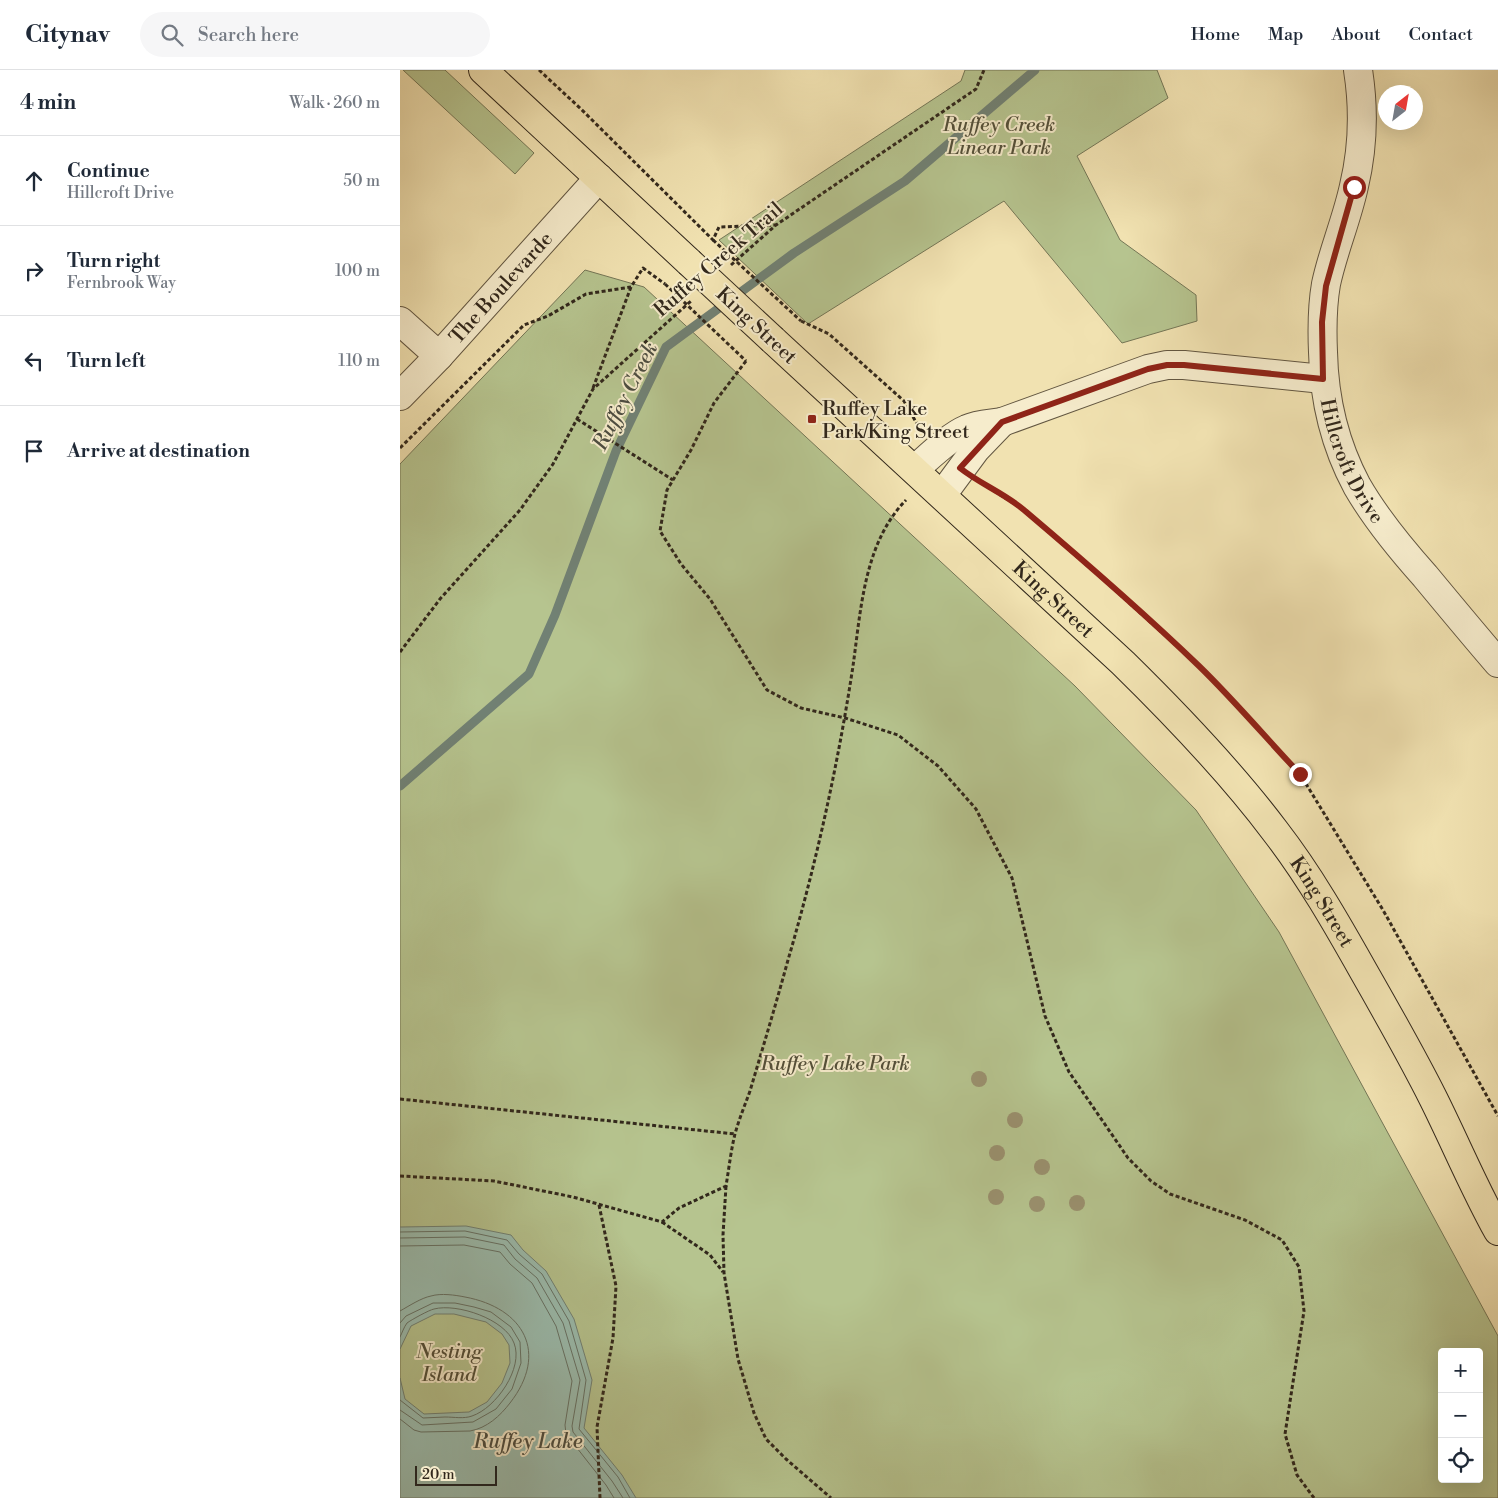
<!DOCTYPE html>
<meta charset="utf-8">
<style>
:root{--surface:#fff;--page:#f6f6f7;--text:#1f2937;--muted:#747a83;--line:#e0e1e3}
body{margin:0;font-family:"Libre Bodoni",serif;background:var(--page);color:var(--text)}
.controls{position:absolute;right:15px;bottom:15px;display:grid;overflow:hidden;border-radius:5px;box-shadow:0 5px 20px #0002}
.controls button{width:45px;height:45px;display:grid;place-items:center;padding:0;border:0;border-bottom:1px solid var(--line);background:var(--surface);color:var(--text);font:25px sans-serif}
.compass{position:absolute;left:978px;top:15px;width:45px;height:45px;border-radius:50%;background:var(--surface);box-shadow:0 5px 20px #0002;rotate:31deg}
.scale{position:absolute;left:15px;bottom:12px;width:82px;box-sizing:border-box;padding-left:5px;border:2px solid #32281c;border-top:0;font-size:14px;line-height:18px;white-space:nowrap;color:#32281c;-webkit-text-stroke:4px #f6eccc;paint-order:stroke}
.stop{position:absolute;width:15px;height:15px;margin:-11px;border:4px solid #8f2418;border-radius:50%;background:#fff}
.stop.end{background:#8f2418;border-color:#fff;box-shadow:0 1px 5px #0008}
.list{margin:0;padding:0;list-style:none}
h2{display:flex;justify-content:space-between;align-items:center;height:65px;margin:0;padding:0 20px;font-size:21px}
h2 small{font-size:16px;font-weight:400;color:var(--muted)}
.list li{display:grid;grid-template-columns:32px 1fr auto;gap:15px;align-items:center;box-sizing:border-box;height:90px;padding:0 20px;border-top:1px solid var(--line)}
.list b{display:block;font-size:19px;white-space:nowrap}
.list p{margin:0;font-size:16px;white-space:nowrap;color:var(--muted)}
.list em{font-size:16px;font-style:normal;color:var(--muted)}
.icon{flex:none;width:28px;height:28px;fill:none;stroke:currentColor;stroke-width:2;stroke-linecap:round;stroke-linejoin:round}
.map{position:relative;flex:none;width:1098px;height:1428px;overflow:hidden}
header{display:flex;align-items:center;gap:30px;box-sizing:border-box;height:70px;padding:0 25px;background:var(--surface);border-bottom:1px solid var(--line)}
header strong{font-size:24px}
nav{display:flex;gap:28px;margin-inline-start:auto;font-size:18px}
.search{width:350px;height:45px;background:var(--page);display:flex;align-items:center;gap:12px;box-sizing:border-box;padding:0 18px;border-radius:28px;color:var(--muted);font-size:19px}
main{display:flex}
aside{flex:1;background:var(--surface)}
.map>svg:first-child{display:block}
.green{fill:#b6c48f;stroke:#747656;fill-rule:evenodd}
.water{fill:#9bbdaf;stroke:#718174}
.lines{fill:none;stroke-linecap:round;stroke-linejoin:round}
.shore{stroke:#667266;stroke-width:1}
.stream{stroke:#718174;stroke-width:9}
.street-casing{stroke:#625641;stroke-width:30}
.primary-casing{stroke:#32281c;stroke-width:30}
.path{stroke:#32281c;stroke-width:3;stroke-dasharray:4 2.5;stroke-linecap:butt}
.street{stroke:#f6eccc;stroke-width:28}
.primary{stroke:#f1e2b1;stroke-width:28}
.primary-bridge-casing{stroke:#32281c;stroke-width:30;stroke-linecap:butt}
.path-bridge{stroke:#32281c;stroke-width:3;stroke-dasharray:4 2.5;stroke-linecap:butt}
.primary-bridge{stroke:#f1e2b1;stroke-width:28}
.tree{fill:#9a916f}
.route{stroke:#8f2418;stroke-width:6}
.poi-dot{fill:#8f2418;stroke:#f6eccc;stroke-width:2}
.labels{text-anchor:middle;stroke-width:4;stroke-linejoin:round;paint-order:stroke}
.park-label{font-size:20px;font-style:italic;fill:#534f39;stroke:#f6eccc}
.street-label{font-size:20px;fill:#32281c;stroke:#f6eccc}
.poi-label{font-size:20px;fill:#32281c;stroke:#f6eccc;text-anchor:start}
.water-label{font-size:21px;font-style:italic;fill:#4c4d41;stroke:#f6eccc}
</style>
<header>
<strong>Citynav</strong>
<div class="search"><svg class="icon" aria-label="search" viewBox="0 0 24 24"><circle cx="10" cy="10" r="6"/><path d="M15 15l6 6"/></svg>Search here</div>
<nav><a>Home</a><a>Map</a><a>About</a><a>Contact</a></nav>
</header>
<main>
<aside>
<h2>4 min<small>Walk · 260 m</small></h2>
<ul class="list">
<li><svg class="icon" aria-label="ahead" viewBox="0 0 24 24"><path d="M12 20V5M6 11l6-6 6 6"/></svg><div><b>Continue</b><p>Hillcroft Drive</p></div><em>50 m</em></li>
<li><svg class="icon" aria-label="right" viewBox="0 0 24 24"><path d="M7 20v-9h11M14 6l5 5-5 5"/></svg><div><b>Turn right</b><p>Fernbrook Way</p></div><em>100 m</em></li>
<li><svg class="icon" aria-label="left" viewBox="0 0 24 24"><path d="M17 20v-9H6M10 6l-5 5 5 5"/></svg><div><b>Turn left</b></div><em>110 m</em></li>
<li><svg class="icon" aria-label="arrive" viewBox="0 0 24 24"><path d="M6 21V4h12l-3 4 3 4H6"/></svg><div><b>Arrive at destination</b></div></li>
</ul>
</aside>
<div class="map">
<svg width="1098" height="1428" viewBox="0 0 1098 1428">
<rect width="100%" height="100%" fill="#f1e2b1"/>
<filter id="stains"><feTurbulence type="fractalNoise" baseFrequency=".004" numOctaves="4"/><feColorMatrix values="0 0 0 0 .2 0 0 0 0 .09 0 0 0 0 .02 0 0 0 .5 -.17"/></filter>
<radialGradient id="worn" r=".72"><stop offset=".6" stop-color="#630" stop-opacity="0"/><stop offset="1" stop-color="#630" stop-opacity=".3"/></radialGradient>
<g class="green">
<polygon points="3,0 45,0 134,83 115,104"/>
<polygon points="565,0 757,0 768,28 677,86 720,170 796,225 797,251 722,273 604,131 408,254 319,170 561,11"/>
<path d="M185,200L244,217L675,616L796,740L879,862L1098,1266V1428H0V394ZM1042,1282H1079V1409H1042Z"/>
</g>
<polygon class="water" points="66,1156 111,1165 123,1180 146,1201 174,1249 192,1310 184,1358 222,1405 236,1428 0,1428 0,1308 5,1329 24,1344 69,1342 87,1332 102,1313 110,1293 109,1275 102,1264 86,1252 54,1244 35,1244 11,1256 0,1279 0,1157"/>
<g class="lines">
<g class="shore">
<polyline points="0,1162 65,1161 107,1170 119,1184 142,1204 169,1251 186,1310 179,1359 218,1407 230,1428"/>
<polyline points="0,1168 65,1167 104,1175 115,1189 137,1208 163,1253 180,1310 172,1356 173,1362 212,1411 223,1428"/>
<polyline points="0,1176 64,1175 100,1182 110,1194 132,1213 156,1256 172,1311 165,1355 166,1364 206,1415 214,1428"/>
<path d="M0,1241C9,1236 21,1228 31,1226C41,1223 55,1225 65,1227C124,1238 149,1283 110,1333C100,1346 87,1358 70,1361L21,1362L14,1360L0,1349"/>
<polyline points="0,1253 6,1246 33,1233 55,1233 74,1237 91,1242 111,1257 120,1272 121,1293 112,1319 96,1339 73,1352 22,1355 0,1340"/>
<path d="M0,1267C2,1263 4,1257 7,1253C11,1250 29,1240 34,1239C57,1233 105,1249 114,1273C124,1298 96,1338 72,1346C64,1349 54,1347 45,1347C38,1347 30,1348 23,1348L0,1330"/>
</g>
<polyline class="stream" points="0,716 129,604 155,545 216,381 266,277 394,183 505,111 635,0"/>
<g class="street-casing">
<g id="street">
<path id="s1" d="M958,0C964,38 963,78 954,116C947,149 933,181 926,214C922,237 922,259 923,282C924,328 935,375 957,416C976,449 1000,478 1025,506C1049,535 1073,564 1098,593"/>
<polyline points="0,251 39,286"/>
<path id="s2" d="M0,326L39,286L199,108"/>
<path d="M515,399C529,387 550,366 567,359C578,354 590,354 602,352L748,299L767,295H784L923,309"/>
<polyline points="542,425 576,379 602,352"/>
</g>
</g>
<g class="primary-casing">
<g id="primary">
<polyline points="83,0 289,192"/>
<path id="s3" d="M373,270L723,593C777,646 830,701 875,761C909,805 937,854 964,902C988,944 1012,986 1033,1028C1055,1072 1074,1118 1098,1161"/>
</g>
</g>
<g class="path">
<polyline points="139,0 181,39 313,170 319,157 376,155"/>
<polyline points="331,195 376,155 576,19 584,0"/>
<polyline points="401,251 429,264 504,331 520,359"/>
<polyline points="346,291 314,333 291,380 267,420 260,461 281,494 310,529 367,620 401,638 445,648 498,665 538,696 576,739 612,808 645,946 669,1002 728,1088 751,1111 770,1124 845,1150 882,1170 899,1197 904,1241 885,1364 897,1405 914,1428"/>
<polyline points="193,318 231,217 243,198 265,214"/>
<polyline points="177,349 273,410"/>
<polyline points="0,378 124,255 148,246 186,224 231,217"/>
<polyline points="583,414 621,438 705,511 800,597 900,704 983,840 1098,1046"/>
<polyline points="0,582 40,529 120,440 153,394 193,319 291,231"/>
<polyline points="0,1029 335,1064"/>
<path d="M0,1106L94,1111L173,1127L262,1152L279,1138L326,1116C329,1098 331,1080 335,1064C339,1049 345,1035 350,1021C363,977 376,934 388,890C416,794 438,695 453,596C461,539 464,473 506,430"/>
<polyline points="326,1116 323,1165 324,1203 338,1289 354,1343 366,1369 386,1389 431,1428"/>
<polyline points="199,1135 216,1216 213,1268 197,1357 200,1428"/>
<polyline points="262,1152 310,1185 323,1202"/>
</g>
<use href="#street" class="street"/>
<use href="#primary" class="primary"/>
<g class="primary-bridge-casing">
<polyline id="primary-bridge" points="289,192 373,270"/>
</g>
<g class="path-bridge">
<polyline points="313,170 401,251"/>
<polyline points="265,214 346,291"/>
</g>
<use href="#primary-bridge" class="primary-bridge"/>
</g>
<g class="tree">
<circle cx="579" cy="1009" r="8"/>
<circle cx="615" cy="1050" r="8"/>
<circle cx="597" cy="1083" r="8"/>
<circle cx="642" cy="1097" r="8"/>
<circle cx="596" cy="1127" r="8"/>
<circle cx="677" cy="1133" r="8"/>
<circle cx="637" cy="1134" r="8"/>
</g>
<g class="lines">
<path class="route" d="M900,704C866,668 834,630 799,596C743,542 683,490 624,440C604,423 580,414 560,398L602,352L748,299L767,295H784L923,309L922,252L926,216L954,117"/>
</g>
<rect class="poi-dot" x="407" y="344" width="10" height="10" rx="2.5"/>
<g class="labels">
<g class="park-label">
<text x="599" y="61">Ruffey Creek<tspan x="599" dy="23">Linear Park</tspan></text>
<text x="435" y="1000">Ruffey Lake Park</text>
<text x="49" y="1288">Nesting<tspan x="49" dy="23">Island</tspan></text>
</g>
<g class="street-label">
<text transform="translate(318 189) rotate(-41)" y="7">Ruffey Creek Trail</text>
<text dy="7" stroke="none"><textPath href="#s2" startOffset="148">The Boulevarde</textPath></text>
<text transform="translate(357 255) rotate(43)" y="7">King Street</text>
<text dy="7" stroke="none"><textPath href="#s1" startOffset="401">Hillcroft Drive</textPath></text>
<text dy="7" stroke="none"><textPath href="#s3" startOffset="382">King Street</textPath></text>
<text dy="7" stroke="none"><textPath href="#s3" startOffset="788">King Street</textPath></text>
</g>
<g class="poi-label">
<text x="422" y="345">Ruffey Lake<tspan x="422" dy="23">Park/King Street</tspan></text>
</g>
<g class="water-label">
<text transform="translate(225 326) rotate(-63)" y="7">Ruffey Creek</text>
<text x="128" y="1378">Ruffey Lake</text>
</g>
</g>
<rect width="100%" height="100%" filter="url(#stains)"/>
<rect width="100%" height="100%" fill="url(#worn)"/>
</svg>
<div class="controls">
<button>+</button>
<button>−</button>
<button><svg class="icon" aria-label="locate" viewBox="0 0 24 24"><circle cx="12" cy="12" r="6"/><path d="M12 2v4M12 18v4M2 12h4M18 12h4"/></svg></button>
</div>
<svg class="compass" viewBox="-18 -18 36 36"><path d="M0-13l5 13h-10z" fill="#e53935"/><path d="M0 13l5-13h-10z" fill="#747a83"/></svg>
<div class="scale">20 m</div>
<div class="stop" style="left:954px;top:117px"></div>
<div class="stop end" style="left:900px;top:704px"></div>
</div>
</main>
